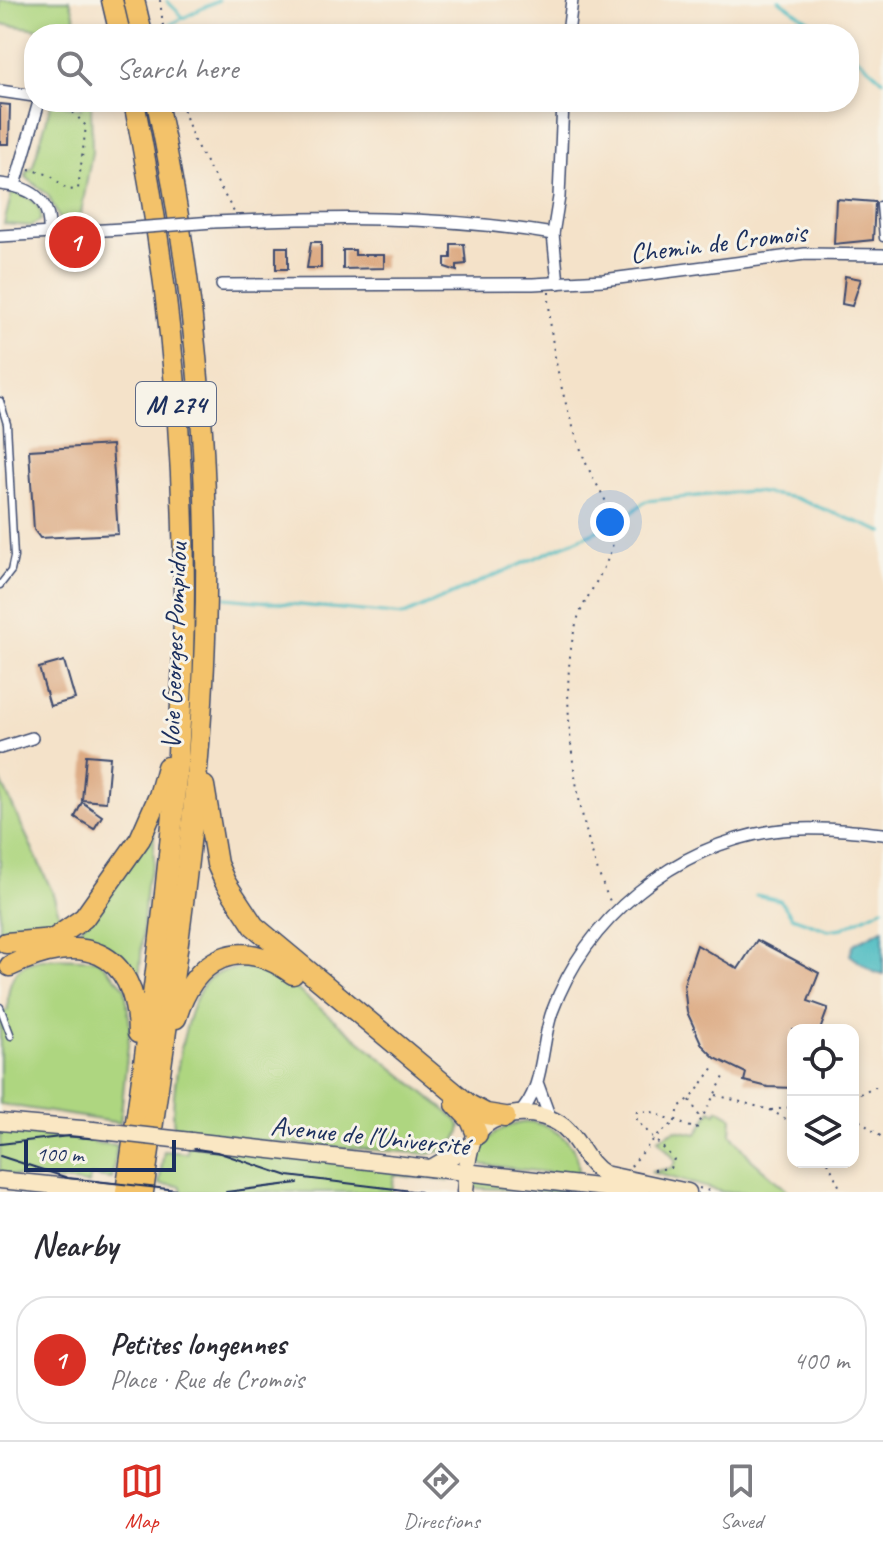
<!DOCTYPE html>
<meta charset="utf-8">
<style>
:root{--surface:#fff;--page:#f2f2f3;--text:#2b2b33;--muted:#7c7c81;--line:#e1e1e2;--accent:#d93025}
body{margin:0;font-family:Caveat,sans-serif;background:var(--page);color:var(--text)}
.controls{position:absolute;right:24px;bottom:24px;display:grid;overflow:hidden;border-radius:16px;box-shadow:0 4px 12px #0003}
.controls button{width:72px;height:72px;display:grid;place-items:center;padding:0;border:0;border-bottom:2px solid var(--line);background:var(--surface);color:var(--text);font:40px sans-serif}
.scale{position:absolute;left:24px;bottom:20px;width:152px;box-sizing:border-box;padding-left:8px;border:4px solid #1b2f5e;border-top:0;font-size:22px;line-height:28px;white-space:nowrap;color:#1b2f5e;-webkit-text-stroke:6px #f7f3e8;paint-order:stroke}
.you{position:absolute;left:610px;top:522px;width:28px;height:28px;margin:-20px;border:6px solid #fff;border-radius:50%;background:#1a73e8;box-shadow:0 0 0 12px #1a73e833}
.badge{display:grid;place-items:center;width:52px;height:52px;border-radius:50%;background:var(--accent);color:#fff;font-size:26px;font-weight:700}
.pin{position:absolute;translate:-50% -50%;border:4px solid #fff;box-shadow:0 2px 8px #0006}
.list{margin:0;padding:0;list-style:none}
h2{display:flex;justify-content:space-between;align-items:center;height:104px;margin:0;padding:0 32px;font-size:34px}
h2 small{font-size:26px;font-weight:400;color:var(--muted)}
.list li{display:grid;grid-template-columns:52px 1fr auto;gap:24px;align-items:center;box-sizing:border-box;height:128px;margin:0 16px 16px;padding:0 16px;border:2px solid var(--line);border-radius:32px}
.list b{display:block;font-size:30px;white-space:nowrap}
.list p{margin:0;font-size:26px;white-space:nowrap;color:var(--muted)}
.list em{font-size:26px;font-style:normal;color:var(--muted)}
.icon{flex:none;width:44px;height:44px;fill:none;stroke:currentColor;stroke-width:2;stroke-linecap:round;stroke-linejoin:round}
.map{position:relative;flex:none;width:883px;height:1192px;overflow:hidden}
.search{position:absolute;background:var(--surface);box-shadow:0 4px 12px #0003;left:24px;right:24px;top:24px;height:88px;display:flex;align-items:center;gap:20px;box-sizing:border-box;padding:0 28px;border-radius:32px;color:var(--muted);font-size:30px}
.sheet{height:248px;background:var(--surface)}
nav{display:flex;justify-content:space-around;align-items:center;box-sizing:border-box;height:112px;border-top:2px solid var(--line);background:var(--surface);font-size:22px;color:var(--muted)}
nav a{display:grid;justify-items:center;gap:4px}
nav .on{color:var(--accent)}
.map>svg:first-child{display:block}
.green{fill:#aed680;stroke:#64826f;stroke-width:2}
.water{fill:#4cbbc1;stroke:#347590;stroke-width:2}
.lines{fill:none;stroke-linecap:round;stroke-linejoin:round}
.stream{stroke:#4cbbc1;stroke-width:3}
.building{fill:#ddac85}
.lane-casing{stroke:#3c4a6e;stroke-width:9}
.street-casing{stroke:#3c4a6e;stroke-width:14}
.secondary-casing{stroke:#3c4a6e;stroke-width:19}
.highway-casing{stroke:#3c4a6e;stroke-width:23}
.path{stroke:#3c4a6e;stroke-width:2;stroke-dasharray:2 6;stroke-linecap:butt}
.lane{stroke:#fff;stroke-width:6}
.street{stroke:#fff;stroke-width:11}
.secondary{stroke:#fae7c3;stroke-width:16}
.highway{stroke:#f3c26a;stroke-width:20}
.tram{stroke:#1b2f5e;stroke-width:2}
.street-bridge-casing{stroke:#3c4a6e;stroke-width:14;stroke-linecap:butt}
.secondary-bridge-casing{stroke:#3c4a6e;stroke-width:19;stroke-linecap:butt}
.street-bridge{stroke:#fff;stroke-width:11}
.secondary-bridge{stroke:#fae7c3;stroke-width:16}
.labels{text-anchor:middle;stroke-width:6;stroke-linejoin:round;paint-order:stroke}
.shield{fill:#f7f3e8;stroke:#5d6a87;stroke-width:2}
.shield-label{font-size:26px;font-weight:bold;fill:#1b2f5e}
.street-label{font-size:28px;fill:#1b2f5e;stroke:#f7f3e8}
</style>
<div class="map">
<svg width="883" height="1192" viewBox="0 0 883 1192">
<rect width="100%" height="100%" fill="#f7f3e8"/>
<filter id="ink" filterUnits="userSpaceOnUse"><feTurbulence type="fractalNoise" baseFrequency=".0125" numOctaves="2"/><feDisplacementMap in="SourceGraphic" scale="16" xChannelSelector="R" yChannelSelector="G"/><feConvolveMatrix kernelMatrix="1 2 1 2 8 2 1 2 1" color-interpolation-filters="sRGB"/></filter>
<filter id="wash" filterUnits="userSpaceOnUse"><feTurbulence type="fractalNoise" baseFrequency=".006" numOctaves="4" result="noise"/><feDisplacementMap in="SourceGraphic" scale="32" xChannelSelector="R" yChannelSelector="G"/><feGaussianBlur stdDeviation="1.8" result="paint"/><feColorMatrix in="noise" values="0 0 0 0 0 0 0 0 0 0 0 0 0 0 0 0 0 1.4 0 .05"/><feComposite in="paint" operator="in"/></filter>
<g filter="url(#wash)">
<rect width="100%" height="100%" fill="#f4e2c9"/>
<g class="green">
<polygon points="0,0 70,0 80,34 0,24"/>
<polygon points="52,102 81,109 82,102 91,102 92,152 79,225 61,222 48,195 26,177 27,170 32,169"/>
<path d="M12,192C27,195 43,203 41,220L31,226L4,224Z"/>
<polygon points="0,779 52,891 63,926 56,930 0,932"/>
<path d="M154,829V861L146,885L139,983C125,955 106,938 74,938Z"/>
<path d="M97,959L125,987L130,1026L120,1123L0,1104V1012L8,1010C4,947 51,960 97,959Z"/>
<path d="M251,968L269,971L289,983L457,1120L461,1127C458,1145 445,1151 429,1154L270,1142L174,1126C169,1099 186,995 210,978C222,969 237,969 251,968Z"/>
<polygon points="718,1109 732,1117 731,1134 752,1160 789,1192 723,1192 651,1172 672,1168 676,1161 658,1139 675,1130 697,1134 711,1110 716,1113"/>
<path d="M533,1122C558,1128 583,1148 578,1176L476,1164C483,1136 505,1122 533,1122Z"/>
<polygon points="0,1127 94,1135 94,1143 117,1145 112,1179 90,1176 89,1184 0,1174"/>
<polygon points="188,1145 449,1173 449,1181 394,1175 392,1192 183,1192 180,1186 159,1184 164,1151 187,1153"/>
<polygon points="474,1177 578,1192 473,1188"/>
</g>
<polygon class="water" points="883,929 883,974 873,972 850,955 854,944"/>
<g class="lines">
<g class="stream">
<polyline points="779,0 828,34"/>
<polyline points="167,1 184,18"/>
<polyline points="169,25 219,0"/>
<polyline points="849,50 883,80"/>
<polyline points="618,523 646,501 749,491 795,498 883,532"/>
<polyline points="226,598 404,615 606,527"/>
<polyline points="756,895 780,900 792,917 828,930 843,928 883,908"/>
</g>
</g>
<g id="blocks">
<g class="building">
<polygon points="0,104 10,105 9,144 0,144"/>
<polygon points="836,199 875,202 873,240 834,244"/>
<polygon points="311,242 321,242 321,268 307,268"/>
<polygon points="451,244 464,244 466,264 457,265 457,271 445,267 445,258 451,258"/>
<rect x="276" y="247" width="12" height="22"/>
<polygon points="343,250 355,250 355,255 384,255 384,268 343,269"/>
<polygon points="845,276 861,279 852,306 842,304"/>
<polygon points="112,445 118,534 40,538 34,530 29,450"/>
<polygon points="64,661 75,699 50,706 39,668"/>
<polygon points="86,755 110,757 106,802 82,800"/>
<polygon points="82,802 102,816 94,829 75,817"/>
<polygon points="757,940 819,973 808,1001 828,1008 820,1030 793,1030 793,1088 768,1087 744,1081 746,1073 715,1058 702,1045 687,1012 684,984 697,945 738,969"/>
</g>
</g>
</g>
<g filter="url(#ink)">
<use href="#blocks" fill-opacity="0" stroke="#3c4a6e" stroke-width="2"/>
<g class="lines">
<g class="lane-casing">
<g id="lane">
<polyline points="880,205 883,238"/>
<polyline points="0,401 7,424 14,557 11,571 0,585"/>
<polyline points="0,1007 11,1036"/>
</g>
</g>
<g class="street-casing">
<g id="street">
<polyline points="568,34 572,0"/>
<polyline points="0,91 34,96"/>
<path d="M0,184C31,187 51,199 49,233"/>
<polyline points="15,185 39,102"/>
<path d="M213,222C325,217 441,215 553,234"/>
<polyline points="0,236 122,229"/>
<polyline points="558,283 553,234 559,197 563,102"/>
<polyline points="222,285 533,284 603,280 805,254 883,255"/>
<polyline points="0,748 32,738"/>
<polyline points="538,1085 550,1118"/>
<path d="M518,1115C545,1089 540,1046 552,1012C586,918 675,846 773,831C810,826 847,830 883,834"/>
</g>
</g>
<g class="secondary-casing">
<g id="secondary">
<polyline points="0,1122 93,1130"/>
<polyline points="191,1141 641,1192"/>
<polyline points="431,1168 471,1145"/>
<polyline points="0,1180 115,1192"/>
<path d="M465,1192C467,1174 466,1153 475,1137C492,1108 541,1108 564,1127C580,1141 585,1163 604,1174L688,1192"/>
</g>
</g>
<g class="highway-casing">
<g id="highway">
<polyline points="112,0 120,34"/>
<polyline points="134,0 142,34"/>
<polyline points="204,786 217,864 225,882 254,926 469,1105 486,1114 505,1117"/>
<polyline points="6,943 54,939 84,918 140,839 159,796 167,767"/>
<path d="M10,966C80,931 136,948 138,1033"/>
<path d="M176,1018C194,958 239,934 293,974"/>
<polyline points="456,1104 471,1120 477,1134"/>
<path d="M126,1192C147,1046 167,900 178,753C194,537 177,314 134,102"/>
<path d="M143,1192C169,1008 199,823 205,638C211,458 194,278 157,102"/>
</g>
</g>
<g class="path">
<polyline points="160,0 164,34"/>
<polyline points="181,102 194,141 234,212"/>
<polyline points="29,169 50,175 68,190 78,189 86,126 72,111 70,102"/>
<path d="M549,292C549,349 564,405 584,458C592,480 610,502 614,525C618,555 590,588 579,615C553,685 578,835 610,901"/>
<polyline points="716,1095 770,1110 793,1123"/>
<polyline points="853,1098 873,1087 883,1088"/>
<polyline points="690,1100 701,1119"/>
<polyline points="771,1110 793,1107"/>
<polyline points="853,1116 883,1138"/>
<polyline points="828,1162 842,1192"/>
<polyline points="631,1166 654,1139 676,1121 679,1107 693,1096 714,1067"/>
<polyline points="654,1170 670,1168 674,1159 637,1121 636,1112 649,1111 696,1129 725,1075"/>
<polyline points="699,1188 713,1192"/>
</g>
<use href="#lane" class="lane"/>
<use href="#street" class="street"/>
<use href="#secondary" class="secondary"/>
<use href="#highway" class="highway"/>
<g class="tram">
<polyline points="0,1144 69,1136 190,1148 217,1152 288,1176 420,1192"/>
<polyline points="0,1156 68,1178 195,1192"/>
<polyline points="226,1192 298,1183"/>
</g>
<g class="street-bridge-casing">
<polyline id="street-bridge" points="122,229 213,222"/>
</g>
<g class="secondary-bridge-casing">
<polyline id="secondary-bridge" points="93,1130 191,1141"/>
</g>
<use href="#street-bridge" class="street-bridge"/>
<use href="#secondary-bridge" class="secondary-bridge"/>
</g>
</g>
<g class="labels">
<rect class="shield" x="136" y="382" width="80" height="44" rx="6"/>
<g class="shield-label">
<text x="176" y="413">M 274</text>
</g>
<g class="street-label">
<text transform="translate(718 242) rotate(-7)" y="10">Chemin de Cromois</text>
<text transform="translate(173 646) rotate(-88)" y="10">Voie Georges Pompidou</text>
<text transform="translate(370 1135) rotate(6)" y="10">Avenue de l'Université</text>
</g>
</g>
</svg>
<div class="controls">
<button><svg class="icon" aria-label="locate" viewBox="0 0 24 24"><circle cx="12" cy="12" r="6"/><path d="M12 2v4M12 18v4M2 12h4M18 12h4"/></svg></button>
<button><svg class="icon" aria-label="layers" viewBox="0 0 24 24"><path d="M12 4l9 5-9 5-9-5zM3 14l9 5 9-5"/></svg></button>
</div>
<div class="scale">100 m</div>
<div class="you"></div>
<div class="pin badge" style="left:75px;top:242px">1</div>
<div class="search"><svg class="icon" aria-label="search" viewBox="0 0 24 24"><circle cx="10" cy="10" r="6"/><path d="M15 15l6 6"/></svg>Search here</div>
</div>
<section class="sheet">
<h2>Nearby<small></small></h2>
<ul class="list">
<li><span class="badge">1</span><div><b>Petites longennes</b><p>Place · Rue de Cromois</p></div><em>400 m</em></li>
</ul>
</section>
<nav>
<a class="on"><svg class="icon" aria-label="map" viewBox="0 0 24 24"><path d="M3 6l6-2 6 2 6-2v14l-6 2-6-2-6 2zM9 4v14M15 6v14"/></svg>Map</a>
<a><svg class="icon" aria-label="directions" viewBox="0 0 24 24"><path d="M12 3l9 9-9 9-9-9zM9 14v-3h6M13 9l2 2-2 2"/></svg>Directions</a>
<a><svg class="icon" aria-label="saved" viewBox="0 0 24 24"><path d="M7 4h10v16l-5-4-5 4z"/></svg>Saved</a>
</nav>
